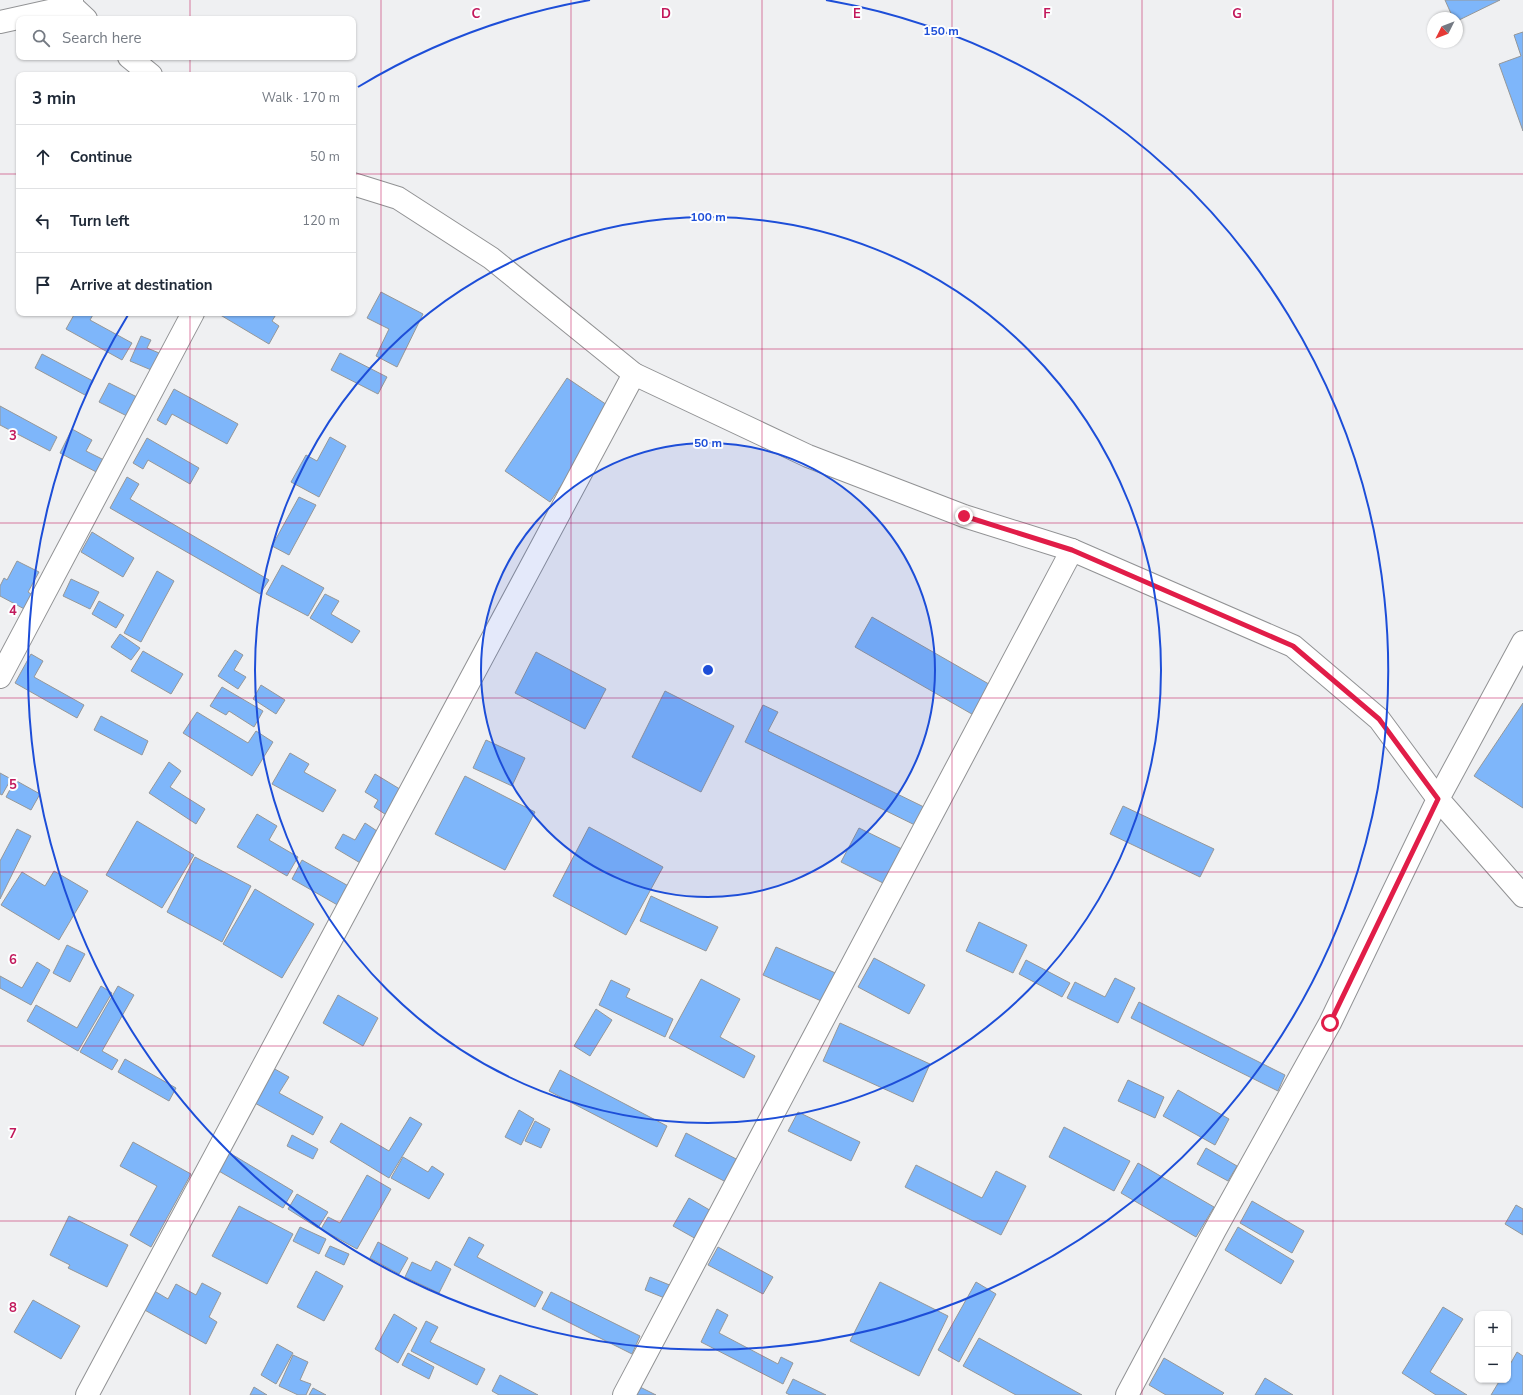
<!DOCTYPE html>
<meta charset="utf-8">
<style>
:root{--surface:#fff;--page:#f6f6f7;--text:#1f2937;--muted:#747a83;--line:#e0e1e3}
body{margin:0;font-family:"Nunito Sans",sans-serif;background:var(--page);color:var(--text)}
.controls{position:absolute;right:12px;bottom:12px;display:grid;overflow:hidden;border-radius:8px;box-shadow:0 1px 3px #0004}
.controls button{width:36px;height:36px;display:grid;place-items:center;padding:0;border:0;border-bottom:1px solid var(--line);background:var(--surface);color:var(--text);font:20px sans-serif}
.compass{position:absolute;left:1427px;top:12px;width:36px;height:36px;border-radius:50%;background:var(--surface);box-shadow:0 1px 3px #0004;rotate:228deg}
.stop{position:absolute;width:12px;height:12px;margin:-9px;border:3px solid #e11d48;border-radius:50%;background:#fff}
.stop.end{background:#e11d48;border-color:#fff;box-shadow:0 1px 4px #0008}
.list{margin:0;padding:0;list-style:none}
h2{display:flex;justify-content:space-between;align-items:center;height:52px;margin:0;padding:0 16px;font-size:17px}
h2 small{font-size:13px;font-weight:400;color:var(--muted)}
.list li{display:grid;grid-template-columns:26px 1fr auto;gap:12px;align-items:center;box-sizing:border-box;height:64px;padding:0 16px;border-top:1px solid var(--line)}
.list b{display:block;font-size:15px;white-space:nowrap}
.list em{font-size:13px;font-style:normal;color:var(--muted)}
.icon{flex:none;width:22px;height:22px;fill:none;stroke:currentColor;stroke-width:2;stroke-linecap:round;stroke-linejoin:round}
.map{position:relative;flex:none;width:1523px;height:1395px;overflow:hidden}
.search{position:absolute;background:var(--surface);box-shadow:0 1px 3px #0004;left:16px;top:16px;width:340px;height:44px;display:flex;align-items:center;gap:10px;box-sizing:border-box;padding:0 14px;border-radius:8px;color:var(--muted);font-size:15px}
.panel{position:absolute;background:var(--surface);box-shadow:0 1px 3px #0004;left:16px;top:72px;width:340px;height:244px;border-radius:8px}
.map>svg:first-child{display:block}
.building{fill:#7eb6fa;stroke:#959798}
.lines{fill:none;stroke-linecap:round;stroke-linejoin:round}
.minor-casing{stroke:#919294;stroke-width:24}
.minor{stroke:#fff;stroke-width:22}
.route{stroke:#e11d48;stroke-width:5}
.grid{fill:none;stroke:#c2185b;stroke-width:1;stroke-opacity:0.55}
.ring{fill:none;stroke:#1d4ed8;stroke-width:2}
.grid-label{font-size:13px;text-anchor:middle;font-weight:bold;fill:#c2185b;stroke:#fdfeff;stroke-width:4;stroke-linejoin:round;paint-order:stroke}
.centre{fill:#1d4ed8;stroke:#fdfeff;stroke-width:2}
.ring-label{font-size:12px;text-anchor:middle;font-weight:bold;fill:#1d4ed8;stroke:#fdfeff;stroke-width:4;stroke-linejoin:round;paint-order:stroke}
</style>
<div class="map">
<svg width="1523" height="1395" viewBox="0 0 1523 1395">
<rect width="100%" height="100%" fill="#eff0f2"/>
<g class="building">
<polygon points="1445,0 1500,0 1457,21 1457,18 1453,18"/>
<polygon points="1523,32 1523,131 1499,64 1521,56 1514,35"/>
<polygon points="381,292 423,314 397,367 376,356 389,329 367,318"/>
<polygon points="75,313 94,313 90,320 132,343 122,360 66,329"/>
<polygon points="217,313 277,313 272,321 279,326 269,344"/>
<polygon points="141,336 151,340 147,348 164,355 156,372 130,361"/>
<polygon points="340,353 387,377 378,394 331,370"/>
<polygon points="42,354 93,381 85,395 35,368"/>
<polygon points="567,378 613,409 550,502 505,471"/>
<polygon points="109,383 141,399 131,418 99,402"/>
<polygon points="174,389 238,424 227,444 172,414 166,425 157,420"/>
<polygon points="0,406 57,437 50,451 0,425"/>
<polygon points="72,429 92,440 86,451 108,462 102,475 60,453"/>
<polygon points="330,437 346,446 319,497 291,482 306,455 317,461"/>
<polygon points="147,438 199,468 190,484 148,460 143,469 133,463"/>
<polygon points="127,477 139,484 130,499 269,580 260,594 110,508"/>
<polygon points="299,497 316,505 289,555 272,546"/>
<polygon points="92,532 134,558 123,577 81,552"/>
<polygon points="17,561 39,572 28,592 37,598 30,612 0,596 0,586 4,578 7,580"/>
<polygon points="282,565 324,588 308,616 266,594"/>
<polygon points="157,571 174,581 141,642 124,633"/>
<polygon points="71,579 99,592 90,609 63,596"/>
<polygon points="325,594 339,601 331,614 360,631 352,643 310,618"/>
<polygon points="99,601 124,615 116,628 92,614"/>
<polygon points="872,617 994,687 977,717 855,647"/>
<polygon points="120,634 140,648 131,660 111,647"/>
<polygon points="235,650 243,655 234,670 246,677 238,689 218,676"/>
<polygon points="143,651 183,674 171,694 131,671"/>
<polygon points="536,652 606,689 585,729 515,693"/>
<polygon points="31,654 43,661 34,677 84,705 77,718 15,683"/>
<polygon points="261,685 285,700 276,714 253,699"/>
<polygon points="222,687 263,711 254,727 229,711 226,715 210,706"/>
<polygon points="665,691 734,726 701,792 632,757"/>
<polygon points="1523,703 1523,808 1474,776"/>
<polygon points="763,705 778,712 768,731 928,809 919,827 745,742"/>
<polygon points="197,712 248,743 256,731 273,742 252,776 183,733"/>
<polygon points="101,716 148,741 142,755 94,730"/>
<polygon points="486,740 525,758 512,786 473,768"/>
<polygon points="290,753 309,764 304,772 336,790 323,812 272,784"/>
<polygon points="169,762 181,771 170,787 205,809 196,824 149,793"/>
<polygon points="0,773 11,779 2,795 0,794"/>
<polygon points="375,774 403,791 388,816 374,807 378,800 365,792"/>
<polygon points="465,776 535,812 505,870 435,834"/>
<polygon points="15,780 40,794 31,810 6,797"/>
<polygon points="1123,806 1214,849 1200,877 1110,834"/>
<polygon points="257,814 277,826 269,840 298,857 287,876 237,847"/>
<polygon points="137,821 194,855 162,908 106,875"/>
<polygon points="365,823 380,833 362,864 335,848 343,834 355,840"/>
<polygon points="589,827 663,867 626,935 553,896"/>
<polygon points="859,828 906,851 889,886 841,862"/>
<polygon points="17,829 31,836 0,899 0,861"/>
<polygon points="195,857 251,886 222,942 167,912"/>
<polygon points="302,860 352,888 341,907 292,879"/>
<polygon points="54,871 88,891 59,940 1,905 22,872 45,886"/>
<polygon points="255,889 314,924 282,978 223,944"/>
<polygon points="651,896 718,927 706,951 640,921"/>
<polygon points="979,922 1027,945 1013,973 966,951"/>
<polygon points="67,945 85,954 70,982 53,973"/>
<polygon points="776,947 840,975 828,1004 763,975"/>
<polygon points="874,958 925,985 909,1014 858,987"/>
<polygon points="1026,960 1070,983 1062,997 1019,974"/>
<polygon points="37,962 50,970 31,1005 0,988 0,976 22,988"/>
<polygon points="1115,978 1135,988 1118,1023 1067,998 1075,982 1105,997"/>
<polygon points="701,979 740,999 720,1037 755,1056 744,1078 669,1038"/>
<polygon points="611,980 630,989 626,997 673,1019 665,1037 599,1005"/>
<polygon points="101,986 112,993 78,1051 27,1021 36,1005 77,1028"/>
<polygon points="118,986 134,995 102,1051 118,1060 112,1070 80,1052"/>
<polygon points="338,995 378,1018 363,1046 323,1023"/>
<polygon points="1139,1002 1285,1075 1278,1091 1131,1018"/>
<polygon points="596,1009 612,1020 590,1056 574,1046"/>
<polygon points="840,1023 930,1064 913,1102 823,1061"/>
<polygon points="125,1059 176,1088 169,1101 118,1072"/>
<polygon points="273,1068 289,1077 279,1093 323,1117 313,1135 253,1102"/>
<polygon points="560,1070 667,1126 657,1147 549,1091"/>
<polygon points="1128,1080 1164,1097 1155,1118 1118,1101"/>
<polygon points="1178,1090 1229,1119 1215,1145 1163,1116"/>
<polygon points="519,1110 534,1119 521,1145 505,1137"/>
<polygon points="798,1112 860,1142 851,1161 788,1131"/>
<polygon points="410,1117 422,1124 389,1178 330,1142 341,1123 389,1151"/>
<polygon points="535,1121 550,1129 541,1148 525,1141"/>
<polygon points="1064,1127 1130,1161 1114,1191 1049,1157"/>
<polygon points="686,1133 742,1162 730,1184 675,1156"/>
<polygon points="292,1135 318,1149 313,1159 287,1146"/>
<polygon points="133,1142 191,1174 151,1247 130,1235 157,1186 120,1166"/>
<polygon points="1206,1148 1237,1166 1228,1181 1197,1164"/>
<polygon points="228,1152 293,1191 283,1208 217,1170"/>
<polygon points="403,1157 428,1172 432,1166 444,1174 429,1199 391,1178"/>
<polygon points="1138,1163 1214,1207 1196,1237 1121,1193"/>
<polygon points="916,1165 982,1198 996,1171 1026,1186 1001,1235 905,1187"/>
<polygon points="367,1175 391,1189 357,1249 321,1229 328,1217 340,1223"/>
<polygon points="297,1194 328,1212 318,1228 288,1209"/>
<polygon points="689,1198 713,1212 698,1240 673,1226"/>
<polygon points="1252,1201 1304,1231 1292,1253 1240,1223"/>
<polygon points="1516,1205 1523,1209 1523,1235 1505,1224"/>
<polygon points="239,1206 293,1234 267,1284 212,1256"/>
<polygon points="69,1216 128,1245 107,1287 68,1268 70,1265 50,1255"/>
<polygon points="300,1227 326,1239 319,1254 293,1241"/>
<polygon points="1238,1227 1294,1261 1281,1284 1225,1250"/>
<polygon points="469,1237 484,1245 477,1257 543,1292 535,1307 454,1265"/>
<polygon points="378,1242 408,1258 399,1274 370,1258"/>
<polygon points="330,1246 349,1254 344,1265 325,1256"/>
<polygon points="718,1247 773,1277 763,1294 708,1265"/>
<polygon points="436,1261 451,1269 439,1293 405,1277 412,1262 431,1271"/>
<polygon points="316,1271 343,1286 324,1321 297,1307"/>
<polygon points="650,1277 672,1286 667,1299 645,1290"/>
<polygon points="880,1282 948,1316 919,1376 850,1341"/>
<polygon points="976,1282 996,1294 959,1362 938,1350"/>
<polygon points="202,1283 221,1293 209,1317 217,1322 206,1344 141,1308 151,1289 168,1299 176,1284 196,1295"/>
<polygon points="551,1292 640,1336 632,1354 542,1309"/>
<polygon points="33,1300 80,1326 61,1359 14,1332"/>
<polygon points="1443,1307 1463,1319 1430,1372 1467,1395 1436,1395 1402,1373"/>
<polygon points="717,1309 728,1315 719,1333 778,1364 781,1357 793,1363 783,1384 701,1342"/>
<polygon points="394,1314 417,1328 398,1363 375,1349"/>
<polygon points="426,1321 438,1327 430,1342 485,1369 477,1385 411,1351"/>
<polygon points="979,1338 1082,1395 1016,1395 963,1366"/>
<polygon points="277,1344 293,1353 276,1384 261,1375"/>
<polygon points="1517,1352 1523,1356 1523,1395 1491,1395 1500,1380 1508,1380 1508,1368"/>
<polygon points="408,1353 434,1367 429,1379 402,1365"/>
<polygon points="293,1355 308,1362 300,1380 311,1384 306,1395 298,1395 279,1386"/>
<polygon points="1164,1358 1224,1393 1222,1395 1166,1395 1149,1385"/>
<polygon points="500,1375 538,1395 499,1395 492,1391"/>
<polygon points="1265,1378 1293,1395 1255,1395"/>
<polygon points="793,1379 826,1395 790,1395 786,1393"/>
<polygon points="254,1387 267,1395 250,1395"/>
<polygon points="640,1387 656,1395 636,1395"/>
<polygon points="313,1388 326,1395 309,1395"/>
</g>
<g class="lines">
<g class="minor-casing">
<g id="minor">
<polyline points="72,6 86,19"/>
<polyline points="0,22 72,6 72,0"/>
<polyline points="129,57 151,75"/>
<polyline points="353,184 398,198 491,258 634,374 808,456 964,516 1072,550 1293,646 1379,719 1438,799 1330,1023 1215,1230 1127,1395"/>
<polyline points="1523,642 1438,799 1523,896"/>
<polyline points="0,677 193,313"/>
<polyline points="87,1395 634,374"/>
<polyline points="624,1395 1072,550"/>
</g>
</g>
<use href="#minor" class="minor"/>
</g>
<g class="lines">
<polyline class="route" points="964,516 1072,550 1293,646 1379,719 1438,799 1330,1023"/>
</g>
<path class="grid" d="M190,0V19M381,0V1395M571,0V1395M762,0V1395M952,0V1395M1142,0V1395M1333,0V1395M190,57V75M0,174H19M353,174H1523M190,313V1395M0,349H1523M0,523H1523M0,698H1523M0,872H1523M0,1046H1523M0,1221H1523"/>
<circle cx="708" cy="670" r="227" fill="#1d4ed8" fill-opacity=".12"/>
<g class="ring">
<circle cx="708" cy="670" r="227"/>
<circle cx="708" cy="670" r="453"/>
<path d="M358 87A680 680 0 0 1 590 0M826 0A680 680 0 1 1 128 315"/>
</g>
<g class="grid-label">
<text x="476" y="18">C</text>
<text x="666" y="18">D</text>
<text x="857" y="18">E</text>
<text x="1047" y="18">F</text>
<text x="1237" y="18">G</text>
<text x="13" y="440">3</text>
<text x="13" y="615">4</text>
<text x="13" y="789">5</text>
<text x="13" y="964">6</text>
<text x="13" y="1138">7</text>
<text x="13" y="1312">8</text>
</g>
<circle cx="708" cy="670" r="6" class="centre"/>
<g class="ring-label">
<text x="941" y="35">150 m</text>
<text x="708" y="221">100 m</text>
<text x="708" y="447">50 m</text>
</g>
</svg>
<div class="controls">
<button>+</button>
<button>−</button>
</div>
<svg class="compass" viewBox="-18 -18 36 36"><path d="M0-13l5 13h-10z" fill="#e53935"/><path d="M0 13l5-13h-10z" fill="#747a83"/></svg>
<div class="stop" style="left:1330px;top:1023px"></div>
<div class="stop end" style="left:964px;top:516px"></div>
<div class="search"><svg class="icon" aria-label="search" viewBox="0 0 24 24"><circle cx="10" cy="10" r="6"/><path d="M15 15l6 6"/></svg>Search here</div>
<section class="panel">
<h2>3 min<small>Walk · 170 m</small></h2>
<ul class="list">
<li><svg class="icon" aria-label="ahead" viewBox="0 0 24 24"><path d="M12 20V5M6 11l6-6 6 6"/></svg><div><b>Continue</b></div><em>50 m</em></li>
<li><svg class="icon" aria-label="left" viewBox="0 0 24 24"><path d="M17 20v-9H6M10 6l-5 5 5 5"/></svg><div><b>Turn left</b></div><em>120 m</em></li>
<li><svg class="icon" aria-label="arrive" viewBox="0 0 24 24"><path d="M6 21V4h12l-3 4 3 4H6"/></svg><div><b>Arrive at destination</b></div></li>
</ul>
</section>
</div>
